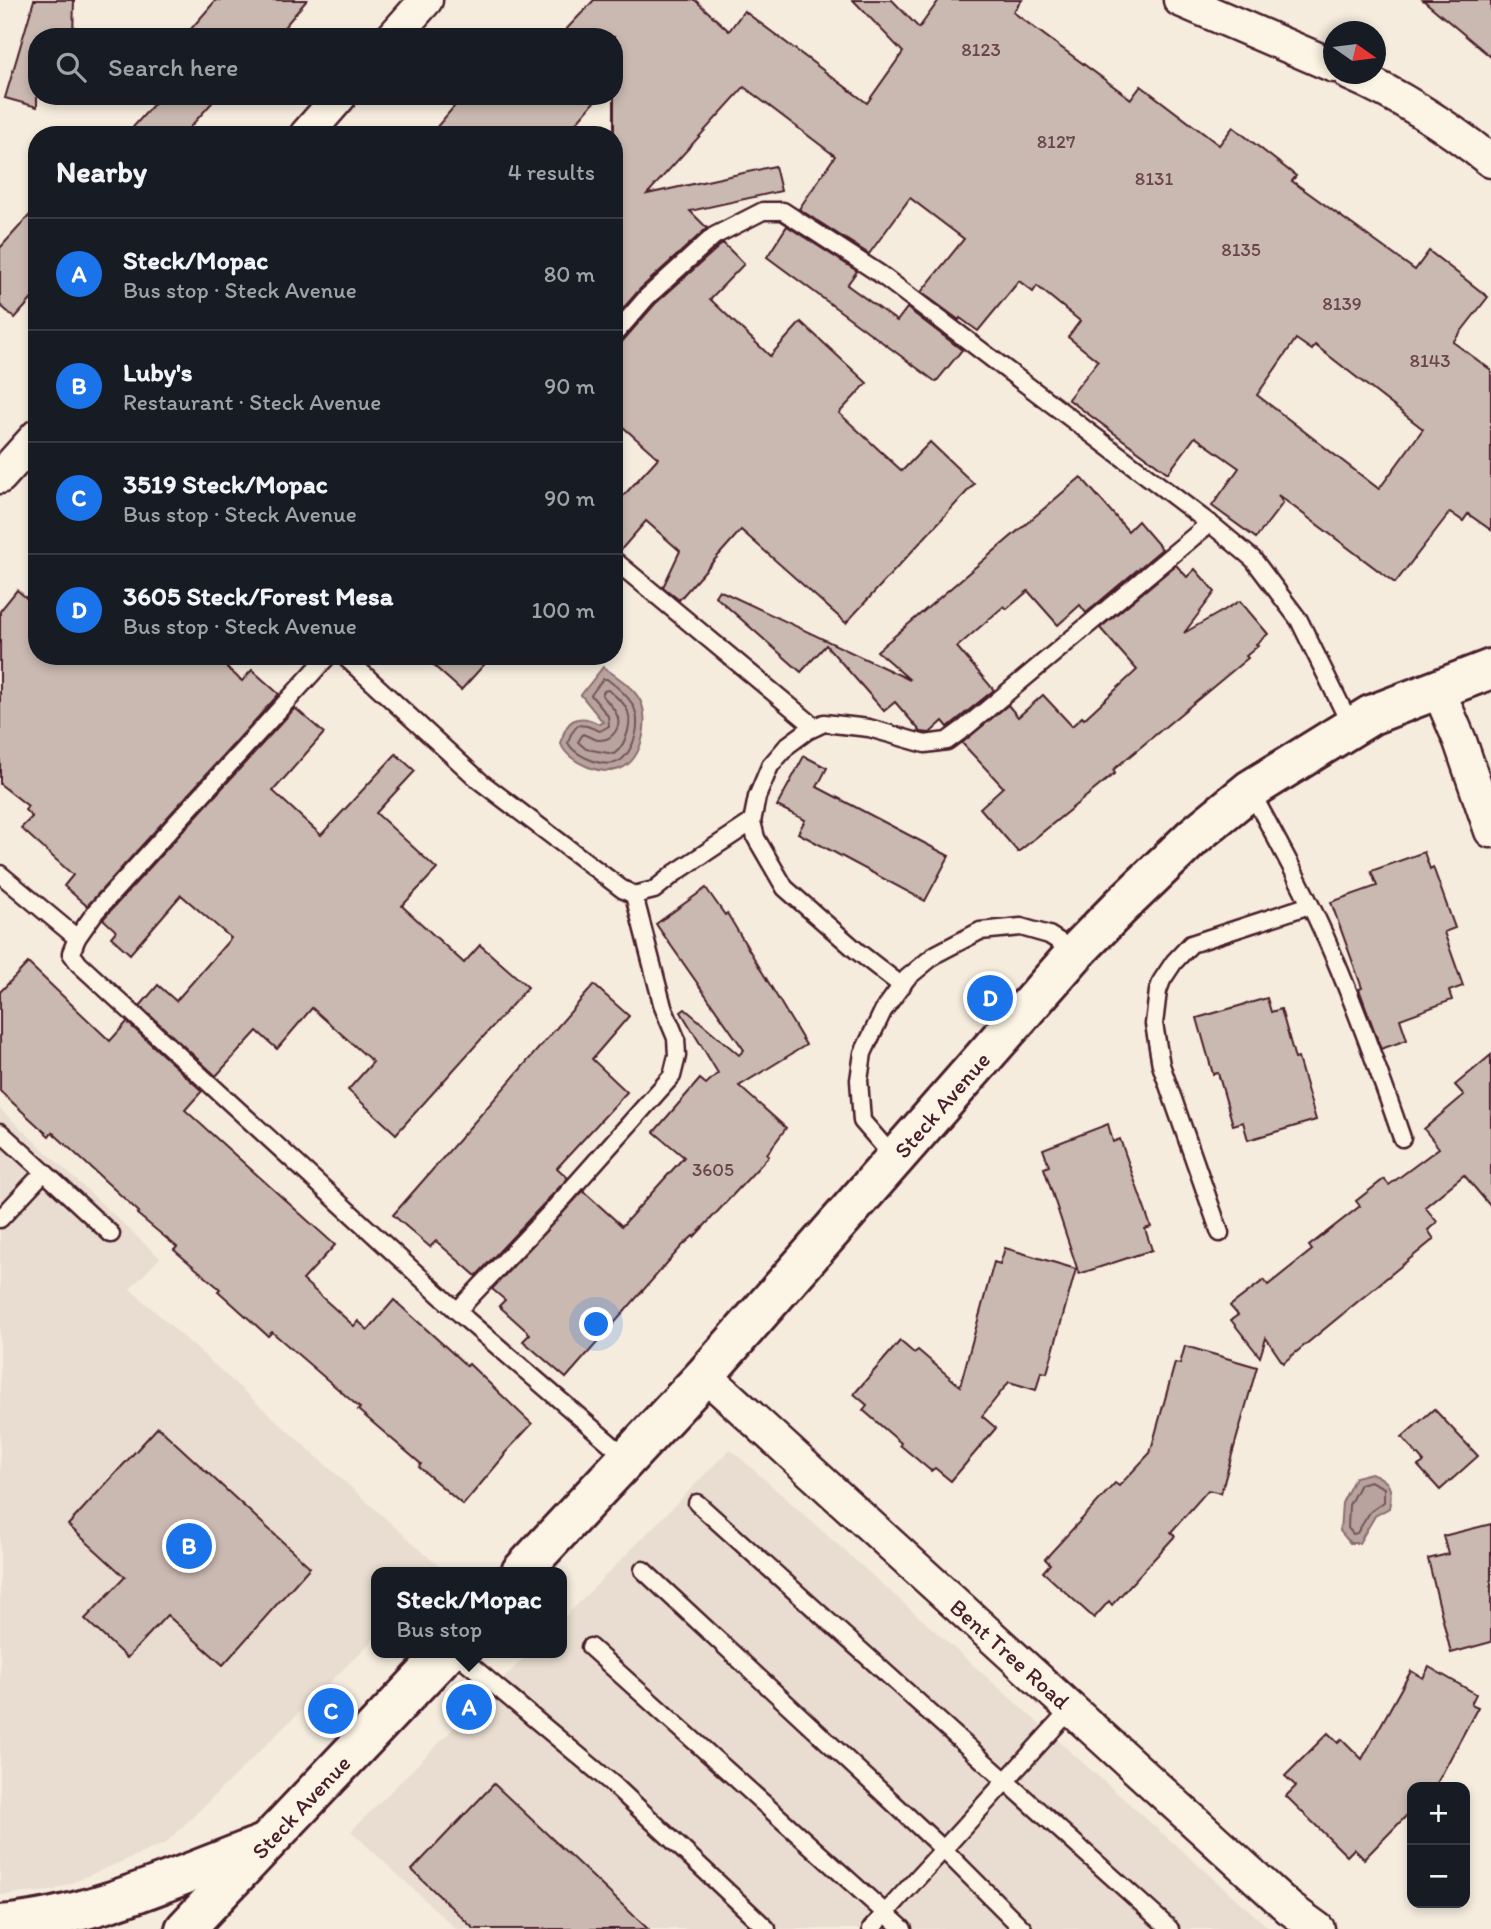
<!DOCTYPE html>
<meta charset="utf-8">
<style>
:root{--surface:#171b24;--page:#20242c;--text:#f1f3f6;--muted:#9ea1a6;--line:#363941;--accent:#1a73e8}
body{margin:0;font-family:Itim,sans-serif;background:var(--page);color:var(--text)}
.controls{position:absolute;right:21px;bottom:21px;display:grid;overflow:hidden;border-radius:14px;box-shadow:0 4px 10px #0003}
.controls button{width:63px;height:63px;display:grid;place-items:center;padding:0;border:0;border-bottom:2px solid var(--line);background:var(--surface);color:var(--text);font:35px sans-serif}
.compass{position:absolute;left:1323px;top:21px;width:63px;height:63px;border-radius:50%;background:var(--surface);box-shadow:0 4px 10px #0003;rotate:104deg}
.you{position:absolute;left:597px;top:1325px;width:24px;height:24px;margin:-18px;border:5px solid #fff;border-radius:50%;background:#1a73e8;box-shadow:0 0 0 10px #1a73e833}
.badge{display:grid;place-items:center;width:46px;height:46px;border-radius:50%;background:var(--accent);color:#fff;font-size:23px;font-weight:700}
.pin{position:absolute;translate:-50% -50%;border:4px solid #fff;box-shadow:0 2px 7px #0006}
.popup{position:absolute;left:371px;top:1567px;width:196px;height:91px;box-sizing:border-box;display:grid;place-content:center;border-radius:14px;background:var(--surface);filter:drop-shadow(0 2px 5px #0005);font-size:23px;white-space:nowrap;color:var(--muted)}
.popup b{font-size:26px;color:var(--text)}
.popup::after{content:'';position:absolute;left:50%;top:100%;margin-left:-14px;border:14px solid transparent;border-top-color:var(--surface)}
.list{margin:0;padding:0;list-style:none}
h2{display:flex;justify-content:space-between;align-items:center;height:91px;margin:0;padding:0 28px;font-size:30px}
h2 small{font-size:23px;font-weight:400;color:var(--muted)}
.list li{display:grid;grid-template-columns:46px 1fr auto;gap:21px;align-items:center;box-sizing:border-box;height:112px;padding:0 28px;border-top:2px solid var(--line)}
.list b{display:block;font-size:26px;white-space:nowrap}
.list p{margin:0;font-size:23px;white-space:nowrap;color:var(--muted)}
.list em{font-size:23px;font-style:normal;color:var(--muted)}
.icon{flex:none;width:38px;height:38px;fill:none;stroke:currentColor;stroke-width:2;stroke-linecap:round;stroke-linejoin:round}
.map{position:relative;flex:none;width:1491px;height:1929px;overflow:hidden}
.search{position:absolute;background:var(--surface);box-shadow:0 4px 10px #0003;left:28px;top:28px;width:595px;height:77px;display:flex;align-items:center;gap:18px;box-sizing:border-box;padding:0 24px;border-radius:28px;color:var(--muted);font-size:26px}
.panel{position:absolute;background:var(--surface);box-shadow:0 4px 10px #0003;left:28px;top:126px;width:595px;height:539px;border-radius:28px}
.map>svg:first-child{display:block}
.built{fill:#e8ddd0}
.water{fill:#b8a39e;stroke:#8c6e70;stroke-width:2}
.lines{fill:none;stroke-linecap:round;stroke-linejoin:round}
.shore{stroke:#765459;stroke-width:2}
.building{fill:#cab9b1;stroke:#4a1f2b;stroke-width:2;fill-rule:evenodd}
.lane-casing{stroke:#4a1f2b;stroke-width:21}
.street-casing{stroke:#4a1f2b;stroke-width:37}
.secondary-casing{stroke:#4a1f2b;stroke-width:44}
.lane{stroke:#fcf5e5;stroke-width:16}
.street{stroke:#fcf5e5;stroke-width:32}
.secondary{stroke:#fcf5e5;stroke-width:38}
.labels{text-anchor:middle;stroke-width:6;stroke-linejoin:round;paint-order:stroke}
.number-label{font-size:19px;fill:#6a464c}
.street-label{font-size:23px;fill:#4a1f2b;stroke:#fcf5e5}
</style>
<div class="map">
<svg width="1491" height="1929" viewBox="0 0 1491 1929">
<rect width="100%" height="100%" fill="#f5ecde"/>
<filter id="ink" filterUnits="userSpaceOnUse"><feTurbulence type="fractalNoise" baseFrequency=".0143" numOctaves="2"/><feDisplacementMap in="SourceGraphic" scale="14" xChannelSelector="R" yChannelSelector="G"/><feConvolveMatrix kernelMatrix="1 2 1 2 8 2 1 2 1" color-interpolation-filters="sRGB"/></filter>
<g filter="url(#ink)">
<g class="built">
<polygon points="0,1109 160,1258 130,1289 444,1571 376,1572 376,1637 166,1843 52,1891 0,1895"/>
<polygon points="730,1449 1270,1929 456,1929 351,1831 529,1653 562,1653 562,1620"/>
</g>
<g class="water">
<path d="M603,667C616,676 632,686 640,700C650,719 643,758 622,768C603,777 568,763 561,744C565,720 578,712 599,724L603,722L581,695Z"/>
<path d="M1371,1473C1389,1480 1394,1488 1389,1508L1375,1516L1359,1543H1350L1340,1531L1342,1503L1355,1477Z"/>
</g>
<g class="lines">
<g class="shore">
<path d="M603,679H607C628,695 643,709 635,737C633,744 628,755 621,760C607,770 576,757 568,743L571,734L578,725L587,726L600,731L609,726L608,716L591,695Z"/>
<path d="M608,690C614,695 621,700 625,706C635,720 626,745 614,754L586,749L578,742L583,734C588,736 593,739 598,740C613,741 623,726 616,713C613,707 607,701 602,695L604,691Z"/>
<polygon points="1370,1481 1384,1488 1384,1502 1370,1512 1357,1533 1353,1534 1348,1528 1349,1505 1360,1484"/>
</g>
</g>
<g class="building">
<polygon points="34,0 74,0 73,37 37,37 37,107 5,98"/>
<polygon points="216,0 307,0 276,37 184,37"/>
<path d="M594,0H695L729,31L744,11L867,103L903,52L853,0H892L919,28L939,0H1022L1013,12L1131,99L1141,86L1219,145L1233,127L1296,176L1292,181L1415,270L1429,251L1488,297L1453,342L1491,370V530L1468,514L1463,521L1450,512L1395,583L1278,495L1283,503L1256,538L1212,506L1239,468L1195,437L1168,473L1068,399L1098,361L1068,337L1080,321L1037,286L1033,292L1019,281L978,331L960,318L959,320L921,292L964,239L910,198L869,254L799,209L835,156L744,87L647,194L775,166L781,191L690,211L707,228L640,289L614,319V37H559ZM1296,339L1312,350L1315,345L1423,429L1379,489L1257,395Z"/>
<polygon points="1423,0 1491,0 1491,57"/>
<polygon points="161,96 218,96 183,135 126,135"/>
<polygon points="463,96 599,96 566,135 430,135"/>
<polygon points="37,207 37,293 15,318 0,305 0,248"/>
<polygon points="787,226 857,271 847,285 897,321 907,308 962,350 936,382 767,257"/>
<polygon points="723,243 744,264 710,299 770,356 801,322 867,383 839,413 902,471 930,442 974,484 846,623 741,530 679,600 663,587 680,551 646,521 620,551 614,550 614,506 658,458 614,419 614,345 622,342 655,304"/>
<polygon points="1081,477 1128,531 1138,521 1162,549 1086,613 1080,605 1058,625 1028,591 1007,609 1004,606 957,647 994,690 948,727 943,721 930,733 921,732 895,702 884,711 826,645 801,672 715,596 719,590 910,680 877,651"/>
<polygon points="1176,565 1187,577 1195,569 1215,592 1184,633 1240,601 1268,634 1256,644 1258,646 1246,656 1248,658 1113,770 1115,773 1018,852 980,808 1003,787 962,743 1008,705 1018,717 1043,695 1072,726 1082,717 1084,719 1137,670 1100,628"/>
<polygon points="17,590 37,607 37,656 214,656 242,681 252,670 279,694 87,906 64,886 73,875 21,828 32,817 25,810 28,806 0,784 0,611"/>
<polygon points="423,656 492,656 461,690"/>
<polygon points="295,708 324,733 273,791 321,835 396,754 415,771 376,813 437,869 402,906 464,963 480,945 528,987 396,1134 348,1090 373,1062 312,1008 277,1049 257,1031 216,1076 140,1006 158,985 176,1001 231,938 181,895 130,954 111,937 116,931 103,919"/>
<polygon points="804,756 827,768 817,787 949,856 925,901 798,833 805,820 777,806"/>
<polygon points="1424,852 1430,869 1433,867 1455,928 1444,932 1463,986 1449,991 1452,1000 1400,1019 1407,1040 1381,1049 1359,989 1362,988 1331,902 1377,886 1371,871"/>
<polygon points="706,888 725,915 727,913 806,1045 739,1086 786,1128 767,1154 769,1156 694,1237 693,1236 682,1246 566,1378 523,1341 530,1334 499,1306 505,1300 492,1289 583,1191 622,1226 684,1157 654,1132 700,1079 706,1084 718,1073 681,1012 685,1009 739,1055 744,1050 656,924"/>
<polygon points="28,963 110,1041 127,1022 202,1091 185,1110 335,1245 303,1280 354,1326 358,1321 368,1330 394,1300 467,1366 469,1364 532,1424 504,1454 505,1455 463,1505 419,1467 421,1464 358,1410 360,1408 272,1332 268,1336 218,1291 220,1289 174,1250 177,1247 137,1214 139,1212 52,1132 49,1136 0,1091 0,992"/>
<polygon points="594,985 629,1016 592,1059 627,1092 557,1168 568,1178 476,1276 436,1241 430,1247 393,1215"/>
<polygon points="1267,998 1271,1012 1281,1009 1295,1059 1298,1058 1316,1120 1248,1140 1243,1122 1233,1125 1218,1073 1213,1074 1197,1018"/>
<polygon points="1491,1055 1491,1207 1464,1175 1425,1207 1437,1222 1428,1230 1434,1239 1283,1363 1266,1338 1260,1357 1231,1320 1238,1315 1230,1306 1264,1280 1268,1285 1312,1250 1309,1246 1360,1206 1356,1201 1384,1179 1389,1185 1439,1148 1424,1129 1464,1095 1455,1085"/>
<polygon points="1108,1124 1113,1142 1120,1139 1151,1227 1145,1229 1152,1250 1079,1274 1044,1168 1049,1166 1043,1149"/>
<polygon points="1005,1248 1076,1269 1047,1373 1041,1372 1036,1390 1009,1382 982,1416 996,1428 951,1481 935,1468 931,1471 900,1445 901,1443 863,1410 867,1405 854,1394 900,1341 914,1353 918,1350 960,1386 994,1262 1000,1264"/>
<polygon points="1185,1346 1257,1367 1221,1493 1208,1490 1171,1532 1175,1536 1112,1605 1109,1601 1094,1618 1043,1572 1050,1564 1045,1559 1115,1483 1119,1486 1150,1453 1175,1363 1180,1364"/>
<polygon points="1434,1409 1478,1456 1440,1490 1418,1466 1424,1462 1402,1437"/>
<polygon points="158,1427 310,1567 223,1665 167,1615 127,1658 85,1619 125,1577 68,1525"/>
<polygon points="1491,1524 1491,1642 1451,1653 1428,1559 1448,1554 1443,1536"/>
<polygon points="1429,1667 1476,1694 1471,1704 1478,1707 1435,1787 1412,1787 1412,1810 1364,1859 1354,1849 1347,1856 1286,1796 1296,1786 1285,1776 1328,1733 1338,1743 1342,1739 1362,1759 1411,1671 1423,1678"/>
<polygon points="494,1784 648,1929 474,1929 412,1870"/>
</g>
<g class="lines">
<g class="lane-casing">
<g id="lane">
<polyline points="614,335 647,297 714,236 763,211 783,211 880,274 1217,529 1253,559 1299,620 1351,726"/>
<polyline points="614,560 815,727"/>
<polyline points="328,656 96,911 77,938 71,953 79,964 467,1320 627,1458"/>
<polyline points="344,656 481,782 622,889 634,895 654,890 675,873 752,822"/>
<path d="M1250,790C1280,845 1310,900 1334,957C1359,1016 1381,1077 1402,1138"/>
<polyline points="0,874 77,938"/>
<polyline points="902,986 857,951 785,888 756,838 752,822 757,797 770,766 788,745 807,731 824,723 869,728 925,744 947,741 966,727 1210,523"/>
<polyline points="0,1132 44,1172"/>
<polyline points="895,1159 862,1121 859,1080 863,1053 883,1011 907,978 936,954 980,931 1021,927 1049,935 1076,952"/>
<polyline points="0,1219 44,1172 111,1234"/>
<polyline points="1220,1233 1161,1065 1154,1024 1158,991 1162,980 1174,962 1191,944 1310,905"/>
<polyline points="457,1311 550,1213 672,1076 677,1056 676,1038 663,1007 634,895"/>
<polyline points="697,1503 1170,1929"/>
<polyline points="643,1570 943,1849 1023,1929"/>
<polyline points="590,1647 903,1929"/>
<polyline points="456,1653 615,1786 767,1929"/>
<polyline points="871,1929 1071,1709"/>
</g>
</g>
<g class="street-casing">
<g id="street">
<polyline points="1180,0 1334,66"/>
<polyline points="393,37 426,0"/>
<path d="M1350,74C1401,96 1447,126 1491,161"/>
<polyline points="306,135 340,96"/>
<polyline points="0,477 37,436"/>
<polyline points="1438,689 1460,741 1491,831"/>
<polyline points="705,1375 1289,1908 1318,1929"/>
</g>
</g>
<g class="secondary-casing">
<g id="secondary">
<polyline points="521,1572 705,1375 1076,952 1121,906 1194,836 1250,790 1371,715 1491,669"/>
<path d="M0,1925C90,1918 178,1876 261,1845"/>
<polyline points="185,1929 446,1653"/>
</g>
</g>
<use href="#lane" class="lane"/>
<use href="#street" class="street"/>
<use href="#secondary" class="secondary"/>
</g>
</g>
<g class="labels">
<g class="number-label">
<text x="981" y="56">8123</text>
<text x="1056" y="148">8127</text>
<text x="1154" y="185">8131</text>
<text x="1241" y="256">8135</text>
<text x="1342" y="310">8139</text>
<text x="1430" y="367">8143</text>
<text x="713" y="1176">3605</text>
</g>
<g class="street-label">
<text transform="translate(942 1105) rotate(-49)" y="8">Steck Avenue</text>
<text transform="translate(1010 1654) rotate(42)" y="8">Bent Tree Road</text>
<text transform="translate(301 1807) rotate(-47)" y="8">Steck Avenue</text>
</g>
</g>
</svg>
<div class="controls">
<button>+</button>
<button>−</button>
</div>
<svg class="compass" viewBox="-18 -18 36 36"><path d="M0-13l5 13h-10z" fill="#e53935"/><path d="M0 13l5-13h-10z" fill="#9ea1a6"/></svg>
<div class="you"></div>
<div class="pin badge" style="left:469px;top:1707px">A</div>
<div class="popup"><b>Steck/Mopac</b>Bus stop</div>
<div class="pin badge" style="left:189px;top:1546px">B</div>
<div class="pin badge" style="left:331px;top:1711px">C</div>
<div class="pin badge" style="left:990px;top:998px">D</div>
<div class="search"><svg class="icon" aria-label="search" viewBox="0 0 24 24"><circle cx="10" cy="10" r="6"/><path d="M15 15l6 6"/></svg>Search here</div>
<section class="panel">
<h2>Nearby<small>4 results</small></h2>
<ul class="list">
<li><span class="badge">A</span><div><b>Steck/Mopac</b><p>Bus stop · Steck Avenue</p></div><em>80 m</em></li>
<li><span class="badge">B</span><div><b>Luby's</b><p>Restaurant · Steck Avenue</p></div><em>90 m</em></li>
<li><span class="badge">C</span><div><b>3519 Steck/Mopac</b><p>Bus stop · Steck Avenue</p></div><em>90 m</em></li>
<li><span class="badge">D</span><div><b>3605 Steck/Forest Mesa</b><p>Bus stop · Steck Avenue</p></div><em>100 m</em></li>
</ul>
</section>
</div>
